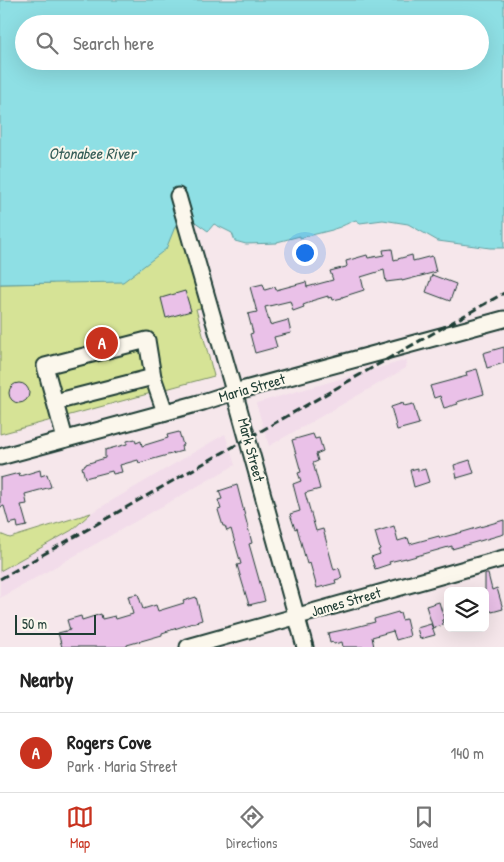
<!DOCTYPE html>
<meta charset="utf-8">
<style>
:root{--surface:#fff;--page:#f2f2f2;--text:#222;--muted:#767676;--line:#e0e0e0;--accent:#c8321e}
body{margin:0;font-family:"Patrick Hand",sans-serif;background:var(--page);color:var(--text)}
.controls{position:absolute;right:15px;bottom:15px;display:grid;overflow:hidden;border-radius:8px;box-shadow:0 5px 20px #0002}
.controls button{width:45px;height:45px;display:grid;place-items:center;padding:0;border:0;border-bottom:1px solid var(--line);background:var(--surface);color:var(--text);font:25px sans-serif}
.scale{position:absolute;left:15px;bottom:12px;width:81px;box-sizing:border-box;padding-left:5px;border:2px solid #1f3d34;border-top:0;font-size:14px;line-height:18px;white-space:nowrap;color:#1f3d34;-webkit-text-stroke:4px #fbf7ec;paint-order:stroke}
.you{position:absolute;left:304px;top:252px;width:18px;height:18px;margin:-12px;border:4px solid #fff;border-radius:50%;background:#1a73e8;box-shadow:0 0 0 8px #1a73e833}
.badge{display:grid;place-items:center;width:32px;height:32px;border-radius:50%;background:var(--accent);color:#fff;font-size:16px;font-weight:700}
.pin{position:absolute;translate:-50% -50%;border:2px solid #fff;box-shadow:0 1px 5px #0006}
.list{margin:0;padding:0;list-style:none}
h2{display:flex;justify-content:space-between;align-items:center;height:65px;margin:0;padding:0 20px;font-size:21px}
h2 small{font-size:16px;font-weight:400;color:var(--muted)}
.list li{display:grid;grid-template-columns:32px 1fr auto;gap:15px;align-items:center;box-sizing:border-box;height:80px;padding:0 20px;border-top:1px solid var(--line)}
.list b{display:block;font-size:19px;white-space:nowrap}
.list p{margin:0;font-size:16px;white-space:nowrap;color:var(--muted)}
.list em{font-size:16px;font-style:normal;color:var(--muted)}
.icon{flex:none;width:28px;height:28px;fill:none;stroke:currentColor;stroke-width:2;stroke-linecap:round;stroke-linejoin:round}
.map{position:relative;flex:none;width:504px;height:647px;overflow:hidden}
.search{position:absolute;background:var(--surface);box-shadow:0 5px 20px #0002;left:15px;right:15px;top:15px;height:55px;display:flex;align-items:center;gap:12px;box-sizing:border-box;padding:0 18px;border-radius:28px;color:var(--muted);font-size:19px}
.sheet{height:145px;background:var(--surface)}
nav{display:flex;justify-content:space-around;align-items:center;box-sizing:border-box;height:70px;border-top:1px solid var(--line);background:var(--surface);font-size:14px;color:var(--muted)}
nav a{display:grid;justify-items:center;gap:2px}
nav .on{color:var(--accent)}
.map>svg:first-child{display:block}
.built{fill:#f2dcea}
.green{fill:#d6e396;stroke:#7a9065}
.water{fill:#8edfe4;stroke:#629e9e;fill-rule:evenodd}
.building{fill:#eac1e8;stroke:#1f3d34}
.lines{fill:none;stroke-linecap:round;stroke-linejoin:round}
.minor-casing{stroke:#1f3d34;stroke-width:19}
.minor{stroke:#fbf7ec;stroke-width:15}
.rail{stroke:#1f3d34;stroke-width:3;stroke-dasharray:8 4;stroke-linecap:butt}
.labels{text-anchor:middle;stroke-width:4;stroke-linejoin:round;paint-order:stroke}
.street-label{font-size:15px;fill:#1f3d34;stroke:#fbf7ec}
.water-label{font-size:16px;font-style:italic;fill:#355d57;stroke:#fbf7ec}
</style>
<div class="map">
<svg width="504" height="647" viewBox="0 0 504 647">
<rect width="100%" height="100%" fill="#f6e7eb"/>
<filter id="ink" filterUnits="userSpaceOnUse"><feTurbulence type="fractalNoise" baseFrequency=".02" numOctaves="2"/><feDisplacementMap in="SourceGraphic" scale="10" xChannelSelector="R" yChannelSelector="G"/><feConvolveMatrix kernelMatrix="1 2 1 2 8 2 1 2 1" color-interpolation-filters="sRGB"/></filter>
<g filter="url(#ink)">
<g class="built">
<polygon points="407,360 406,368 269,446 256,403"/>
<polygon points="225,434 235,465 0,598 0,571 72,530 91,513"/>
</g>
<g class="green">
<polygon points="172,198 191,219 217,304 196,309 214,376 0,434 0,284 53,283"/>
<polygon points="91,513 72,530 0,571 0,534 10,538"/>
</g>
<path class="water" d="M0,0H504V248H490L438,241L408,224L383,220L360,223L356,220C350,222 347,224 342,226C339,228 335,228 332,230L300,238V236L277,242V243L246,244L235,241L232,233L214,224L208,231L191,219L172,198L177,222L166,249L123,282L0,284ZM24,24H480V61H24Z"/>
<g class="building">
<polygon points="392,249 394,260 412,255 413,261 432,256 436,272 402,281 402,280 386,282 384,270 361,277 364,290 342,297 342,298 333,300 332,297 328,298 328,296 311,301 311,302 303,305 304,307 293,311 290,301 265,307 270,325 288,320 291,333 274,337 277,347 255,353 250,334 253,333 248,314 257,312 250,287 263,284 265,290 275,287 276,290 306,282 307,287 333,280 330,271 346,267 347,266 346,261 367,255 368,258 384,255 383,250"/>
<polygon points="432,275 456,284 450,301 426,292"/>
<polygon points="185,291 191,311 166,318 161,298"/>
<polygon points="504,347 504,363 487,368 483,353"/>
<polygon points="477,369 484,394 457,402 458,404 444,408 440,396 434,398 430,386 467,376 466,372"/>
<circle cx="19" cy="393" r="10"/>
<polygon points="403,403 404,406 413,404 419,424 397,430 391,407"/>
<polygon points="179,432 183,445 181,446 182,451 139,463 138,460 120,465 122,472 113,474 112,471 85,478 82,467 86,465 86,464 105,458 105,450 127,444 127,441 135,439 136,443 141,441 142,446 168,438 167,435"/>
<polygon points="313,434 315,439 319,438 323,451 316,454 318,461 313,463 320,489 305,493 316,531 323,529 334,570 339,568 342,578 335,580 336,583 317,588 310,563 307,564 297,528 295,529 290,514 300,511 293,484 301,481 298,473 301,472 292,440"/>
<polygon points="470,460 474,473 457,478 454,465"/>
<polygon points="418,468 418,471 425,469 429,482 414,487 410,470"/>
<polygon points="40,470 41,476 47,474 51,487 25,494 27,504 21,505 27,526 18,528 17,522 9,524 4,506 0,507 0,478 19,473 20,476"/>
<polygon points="237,485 252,543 249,544 265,601 249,605 237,565 241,564 231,529 227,531 225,526 223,526 218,510 221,509 218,500 222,499 219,491"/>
<polygon points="504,520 504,534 452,549 452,546 406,559 406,558 389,562 390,564 375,569 371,557 380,554 378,550 380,549 375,532 394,526 398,541 408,538 410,544 439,536 440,538 463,532"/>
<polygon points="485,574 488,574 492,590 497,588 503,609 492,612 492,611 485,612"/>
<polygon points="138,594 143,609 156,605 158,611 184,603 183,601 196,597 202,620 162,633 162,635 127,645 127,647 62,647 58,633 70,630 67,620 81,616 82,620 101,614 102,619 115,616 116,619 133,614 128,596"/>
<polygon points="439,602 444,619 442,620 443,625 433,628 426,606"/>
<polygon points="398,612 399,614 400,613 402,620 406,619 410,636 396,640 393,631 372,637 374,647 343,647 342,642 334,644 333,642 330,643 328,633 352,628 375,622 374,619"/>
<polygon points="431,624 435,635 420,639 417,628"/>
</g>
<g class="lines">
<g class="minor-casing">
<g id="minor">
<polyline points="178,196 238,405 305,647"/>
<polyline points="55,402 153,377"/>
<polyline points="65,439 45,366 147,340 153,377 165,412"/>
<polyline points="0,457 203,402 234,392 504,319"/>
<polyline points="188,647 504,558"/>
</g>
</g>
<use href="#minor" class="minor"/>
<polyline class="rail" points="0,579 504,293"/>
</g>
</g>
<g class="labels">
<g class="street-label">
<text transform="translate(252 388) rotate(-16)" y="5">Maria Street</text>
<text transform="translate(251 450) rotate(75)" y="5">Mark Street</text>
<text transform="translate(346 602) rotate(-16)" y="5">James Street</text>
</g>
<g class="water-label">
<text x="92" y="159">Otonabee River</text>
</g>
</g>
</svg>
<div class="controls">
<button><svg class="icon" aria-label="layers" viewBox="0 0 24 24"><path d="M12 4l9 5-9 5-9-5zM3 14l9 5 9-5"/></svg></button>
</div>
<div class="scale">50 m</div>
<div class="you"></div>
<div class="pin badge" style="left:102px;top:343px">A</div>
<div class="search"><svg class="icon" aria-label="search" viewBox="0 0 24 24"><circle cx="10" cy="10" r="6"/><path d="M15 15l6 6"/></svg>Search here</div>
</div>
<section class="sheet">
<h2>Nearby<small></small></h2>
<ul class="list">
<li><span class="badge">A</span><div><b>Rogers Cove</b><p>Park · Maria Street</p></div><em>140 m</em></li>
</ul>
</section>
<nav>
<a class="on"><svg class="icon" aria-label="map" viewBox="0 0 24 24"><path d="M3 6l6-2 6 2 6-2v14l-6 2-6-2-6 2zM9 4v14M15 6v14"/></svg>Map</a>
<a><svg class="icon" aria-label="directions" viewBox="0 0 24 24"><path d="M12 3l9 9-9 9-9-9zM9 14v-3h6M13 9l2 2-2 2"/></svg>Directions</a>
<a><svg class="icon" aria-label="saved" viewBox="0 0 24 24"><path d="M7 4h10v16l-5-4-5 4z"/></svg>Saved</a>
</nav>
